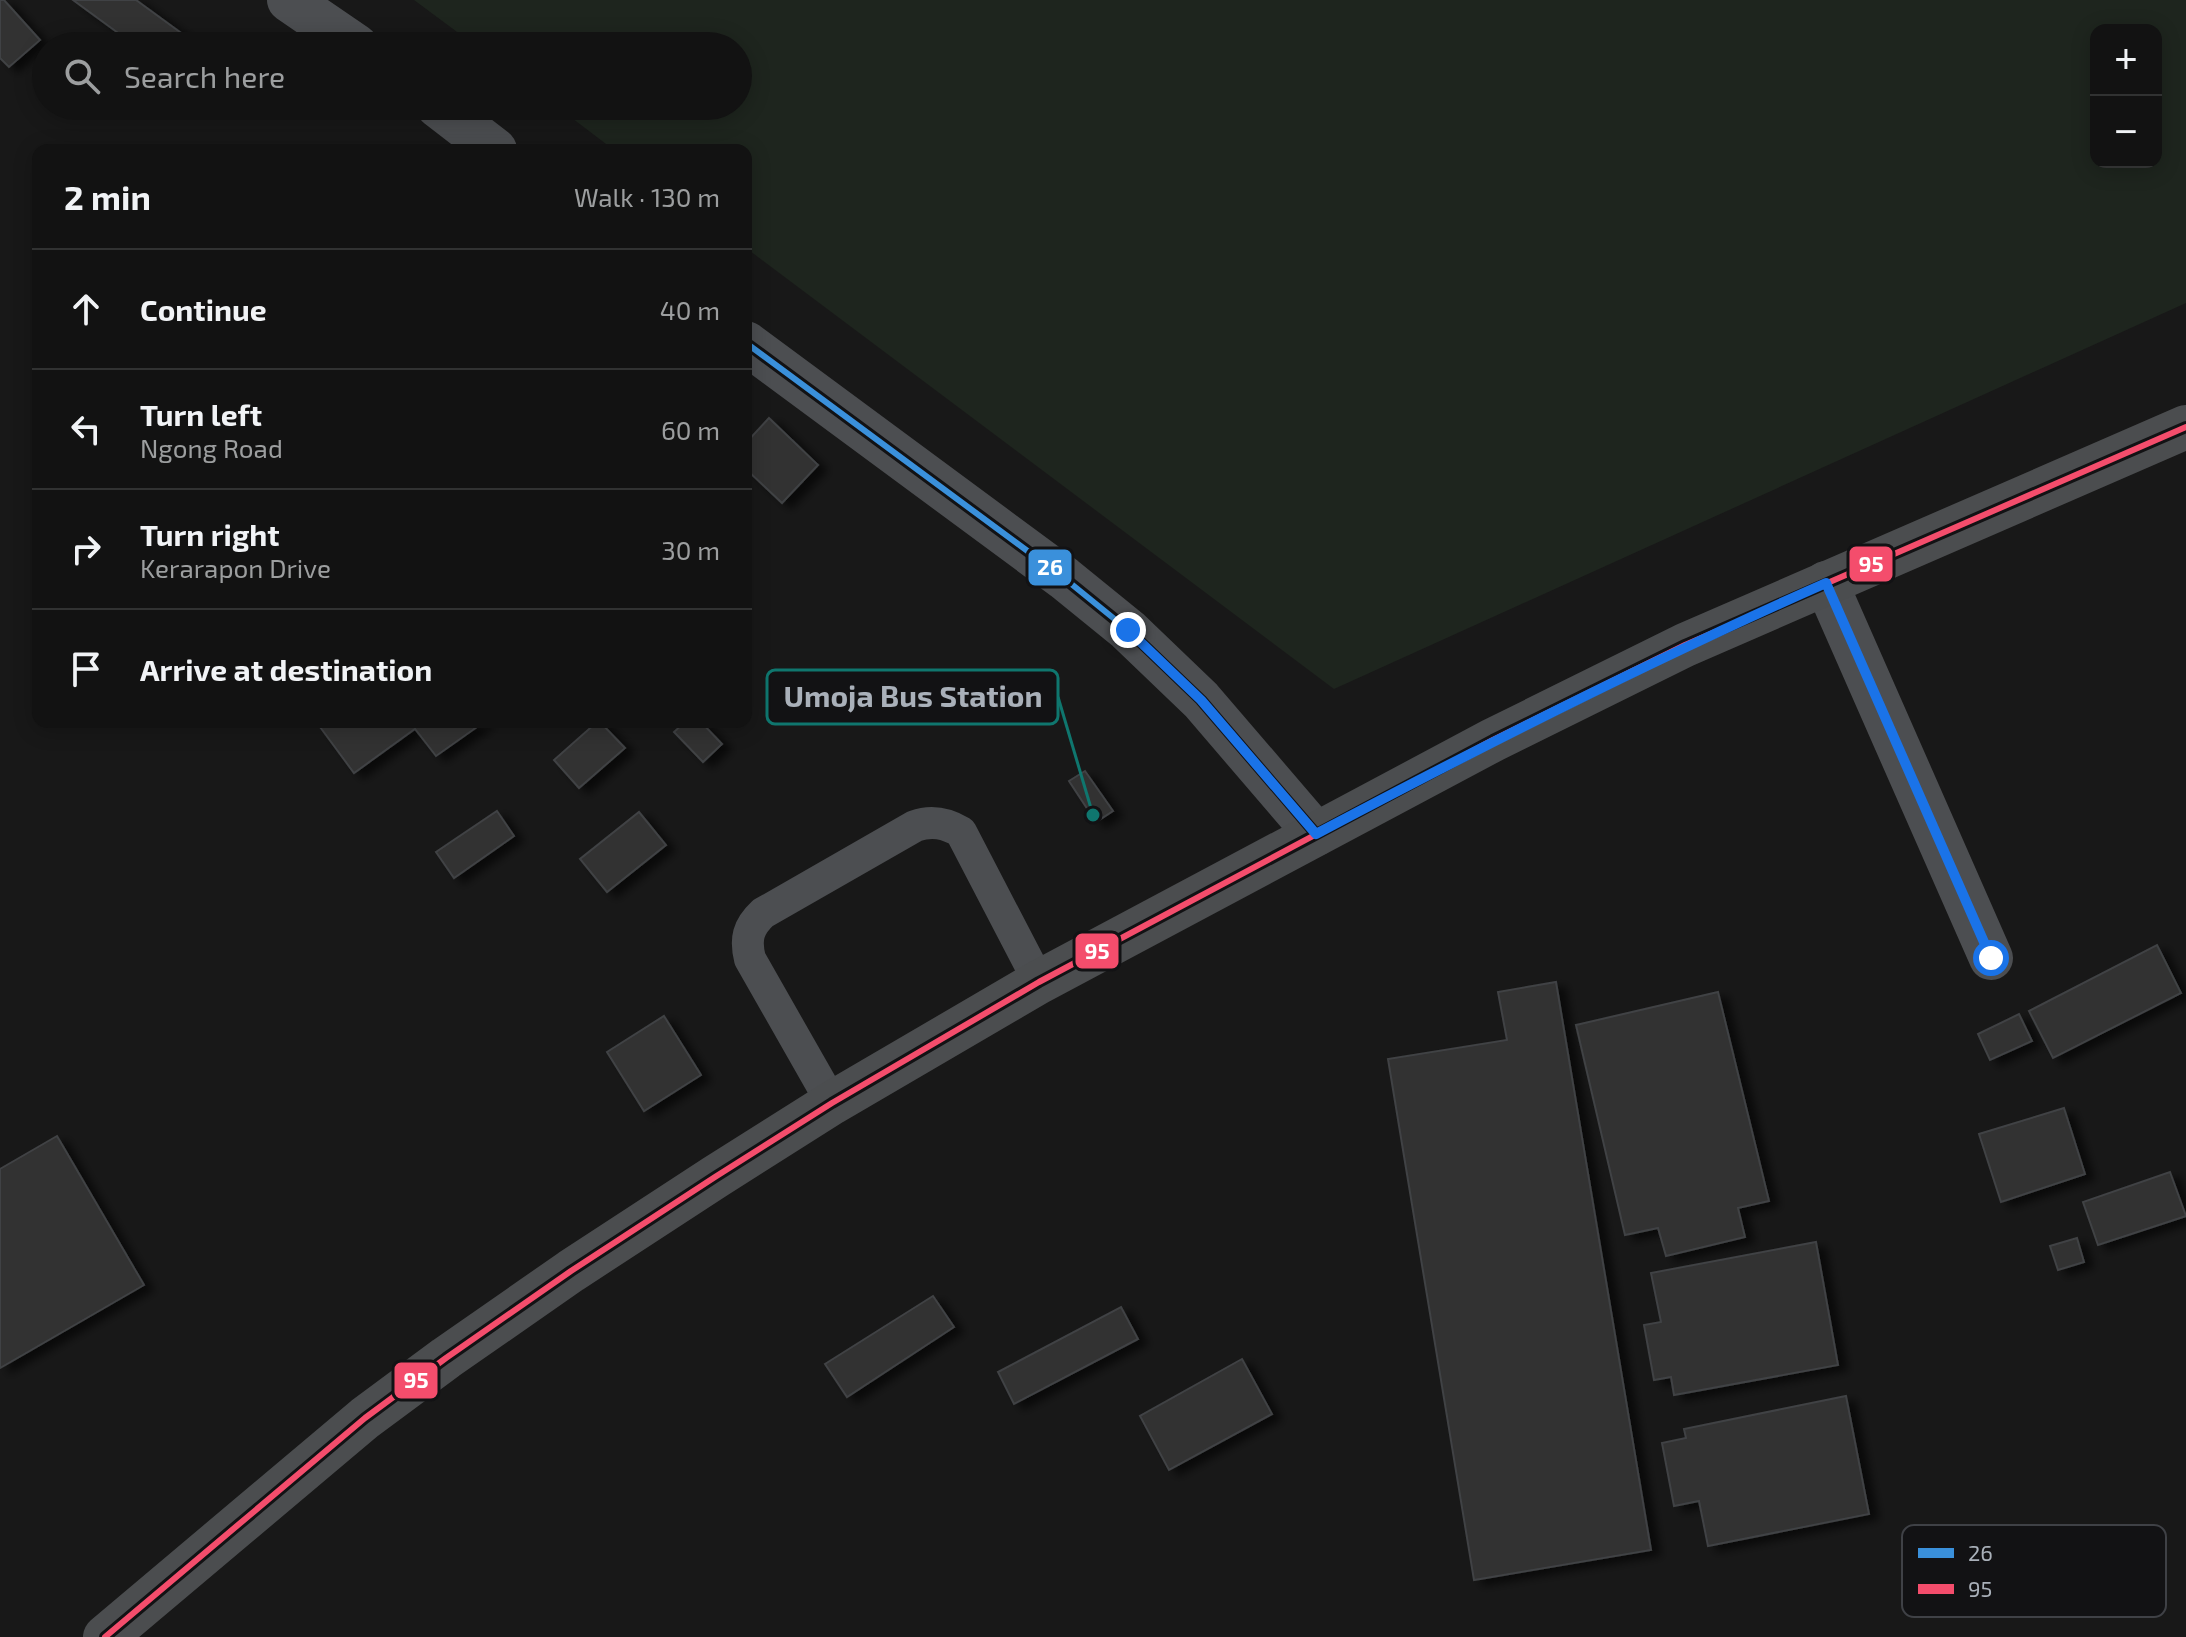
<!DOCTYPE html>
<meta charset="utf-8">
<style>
:root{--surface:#121212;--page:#1b1b1b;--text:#f1f3f6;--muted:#9c9e9f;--line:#313232}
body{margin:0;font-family:"Exo 2",sans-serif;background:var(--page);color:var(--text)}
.controls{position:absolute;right:24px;top:24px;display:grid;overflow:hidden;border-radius:16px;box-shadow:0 4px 20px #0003}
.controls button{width:72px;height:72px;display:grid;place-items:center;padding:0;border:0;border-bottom:2px solid var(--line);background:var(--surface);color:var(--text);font:40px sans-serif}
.stop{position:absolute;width:24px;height:24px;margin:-18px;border:6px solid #1a73e8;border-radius:50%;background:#fff}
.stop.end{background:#1a73e8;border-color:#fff;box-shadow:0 2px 8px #0008}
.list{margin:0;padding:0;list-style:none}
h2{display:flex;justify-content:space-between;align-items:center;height:104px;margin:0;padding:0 32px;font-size:34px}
h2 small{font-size:26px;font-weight:400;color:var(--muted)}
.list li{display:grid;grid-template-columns:52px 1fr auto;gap:24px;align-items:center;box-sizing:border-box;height:120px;padding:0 32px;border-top:2px solid var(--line)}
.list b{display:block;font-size:30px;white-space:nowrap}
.list p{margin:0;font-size:26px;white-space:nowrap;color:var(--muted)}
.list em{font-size:26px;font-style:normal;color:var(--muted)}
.icon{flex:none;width:44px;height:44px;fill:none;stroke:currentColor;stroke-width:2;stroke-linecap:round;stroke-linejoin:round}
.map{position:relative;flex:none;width:2186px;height:1637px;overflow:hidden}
.search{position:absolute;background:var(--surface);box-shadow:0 4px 20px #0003;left:32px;top:32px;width:720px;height:88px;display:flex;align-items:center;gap:20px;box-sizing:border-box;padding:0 28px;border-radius:44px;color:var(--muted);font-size:30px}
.panel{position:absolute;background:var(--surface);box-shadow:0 4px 20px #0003;left:32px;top:144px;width:720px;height:584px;border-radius:16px}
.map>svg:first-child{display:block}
.green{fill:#1e251e;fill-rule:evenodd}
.building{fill:#313132;stroke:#404244;stroke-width:2;filter:url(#shadow)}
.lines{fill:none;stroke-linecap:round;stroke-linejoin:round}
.lane{stroke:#4c4e51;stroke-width:32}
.street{stroke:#4c4e51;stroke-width:44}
.secondary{stroke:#4b4d4f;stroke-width:44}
.bus-1-casing{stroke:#121214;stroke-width:12}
.bus-2-casing{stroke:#121214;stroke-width:12}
.bus-1{stroke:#3a90db;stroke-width:6}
.bus-2{stroke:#f44d6c;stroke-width:6}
.route{stroke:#1a73e8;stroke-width:10}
.key{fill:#121214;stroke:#3f4146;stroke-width:2}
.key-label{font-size:22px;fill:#a9b0b9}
.leader{fill:none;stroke:#0f766e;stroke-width:3}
.callout-dot{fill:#0f766e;stroke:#121214;stroke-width:3}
.callout{fill:#121214;stroke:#0f766e;stroke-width:3}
.callout-label{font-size:30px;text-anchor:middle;font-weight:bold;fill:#a9b0b9}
.line-badge{stroke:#121214;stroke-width:3}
.badge-label{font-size:22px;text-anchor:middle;font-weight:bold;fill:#fff}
</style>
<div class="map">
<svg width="2186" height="1637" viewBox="0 0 2186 1637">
<defs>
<filter id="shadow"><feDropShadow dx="9" dy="5" stdDeviation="4" flood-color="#0009"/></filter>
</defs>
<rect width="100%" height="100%" fill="#181818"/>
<path class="green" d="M414,0H2186V303L1334,689L746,248V150H614L556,106H738V46H476ZM2096,30H2156V162H2096Z"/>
<g class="building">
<polygon points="0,0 4,0 40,40 9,67 0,58"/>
<polygon points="73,0 136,0 199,46 136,46"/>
<polygon points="769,418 818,465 782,503 746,469 746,443"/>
<polygon points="326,722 484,722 436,756 415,729 354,773 320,727"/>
<polygon points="597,722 600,722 625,748 579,788 554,760"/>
<polygon points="685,722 701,722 722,744 703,762 674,732"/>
<polygon points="1085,771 1113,811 1096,822 1069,781"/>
<polygon points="497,811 514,836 454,878 436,852"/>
<polygon points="639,812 666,845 607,892 580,859"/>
<polygon points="2157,945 2181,993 2053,1058 2029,1011"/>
<polygon points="1556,982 1651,1550 1474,1580 1388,1059 1507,1040 1498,992"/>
<polygon points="1718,992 1769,1201 1738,1208 1745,1237 1666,1256 1658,1228 1625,1235 1576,1025"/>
<polygon points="2019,1014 2032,1041 1990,1060 1978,1034"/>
<polygon points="664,1016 701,1075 644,1111 607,1052"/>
<polygon points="2064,1108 2085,1174 2001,1202 1979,1134"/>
<polygon points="57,1136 144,1285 0,1368 0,1169"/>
<polygon points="2170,1172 2186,1216 2098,1245 2083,1202"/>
<polygon points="2077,1238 2084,1262 2058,1270 2050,1246"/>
<polygon points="1816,1242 1838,1365 1674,1395 1671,1377 1654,1380 1644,1325 1661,1322 1651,1273"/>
<polygon points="933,1296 954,1327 847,1397 825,1364"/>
<polygon points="1121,1307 1138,1339 1014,1404 998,1372"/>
<polygon points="1242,1359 1272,1414 1169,1470 1140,1416"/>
<polygon points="1846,1396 1869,1514 1708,1546 1699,1501 1674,1506 1662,1443 1686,1438 1684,1429"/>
</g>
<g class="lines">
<path class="lane" d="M832,1103L750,959C745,939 748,927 763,913L915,826C932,820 946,823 961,832L1039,982"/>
<g class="street">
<polyline points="289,0 356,46"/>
<polyline points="438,106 495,150"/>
<polyline points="746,343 1064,578 1128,630 1201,700 1316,834"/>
<polyline points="1826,583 1991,958"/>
</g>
<polyline class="secondary" points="105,1637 365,1418 446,1358 571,1271 715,1177 832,1103 1039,982 1493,740 1685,645 2186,427"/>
<g class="bus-1-casing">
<polyline id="bus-1" points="746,343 1064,578 1128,630 1201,700 1316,834"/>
</g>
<g class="bus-2-casing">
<polyline id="bus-2" points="105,1637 365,1418 446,1358 571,1271 715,1177 832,1103 1039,982 1493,740 1685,645 2186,427"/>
</g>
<use href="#bus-1" class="bus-1"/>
<use href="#bus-2" class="bus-2"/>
</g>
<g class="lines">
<path class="route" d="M1128,630L1201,700L1316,834C1484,745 1652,660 1826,583L1991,958"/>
</g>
<rect x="1902" y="1525" width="264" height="92" rx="12" class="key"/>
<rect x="1918" y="1548" width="36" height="10" fill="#3a90db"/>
<rect x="1918" y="1584" width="36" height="10" fill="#f44d6c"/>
<g class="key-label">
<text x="1968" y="1561">26</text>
<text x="1968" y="1597">95</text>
</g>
<path class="leader" d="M1093 815L1058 697"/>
<circle class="callout-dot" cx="1093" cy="815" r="8"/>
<rect class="callout" x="767" y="670" width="291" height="54" rx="8"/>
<g class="callout-label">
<text x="913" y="707">Umoja Bus Station</text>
</g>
<g class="line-badge">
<rect x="1848" y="545" width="46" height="38" rx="8" fill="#f44d6c"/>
<rect x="1027" y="548" width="46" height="39" rx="8" fill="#3a90db"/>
<rect x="1074" y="932" width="46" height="38" rx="8" fill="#f44d6c"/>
<rect x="393" y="1361" width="46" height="39" rx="8" fill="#f44d6c"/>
</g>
<g class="badge-label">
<text x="1871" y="572">95</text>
<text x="1050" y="575">26</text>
<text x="1097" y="959">95</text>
<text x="416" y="1388">95</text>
</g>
</svg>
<div class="controls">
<button>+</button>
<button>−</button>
</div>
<div class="stop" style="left:1991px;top:958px"></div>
<div class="stop end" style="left:1128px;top:630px"></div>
<div class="search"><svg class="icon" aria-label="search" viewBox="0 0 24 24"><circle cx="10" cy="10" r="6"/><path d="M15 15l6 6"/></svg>Search here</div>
<section class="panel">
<h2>2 min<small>Walk · 130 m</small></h2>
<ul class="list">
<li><svg class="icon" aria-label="ahead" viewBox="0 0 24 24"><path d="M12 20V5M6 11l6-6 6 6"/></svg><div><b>Continue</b></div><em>40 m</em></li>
<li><svg class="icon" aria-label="left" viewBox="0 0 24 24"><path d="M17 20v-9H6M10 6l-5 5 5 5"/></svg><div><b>Turn left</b><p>Ngong Road</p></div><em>60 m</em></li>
<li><svg class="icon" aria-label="right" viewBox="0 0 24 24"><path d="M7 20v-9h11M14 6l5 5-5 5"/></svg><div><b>Turn right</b><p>Kerarapon Drive</p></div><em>30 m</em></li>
<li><svg class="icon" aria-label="arrive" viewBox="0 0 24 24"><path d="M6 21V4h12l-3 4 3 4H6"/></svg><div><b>Arrive at destination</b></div></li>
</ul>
</section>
</div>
